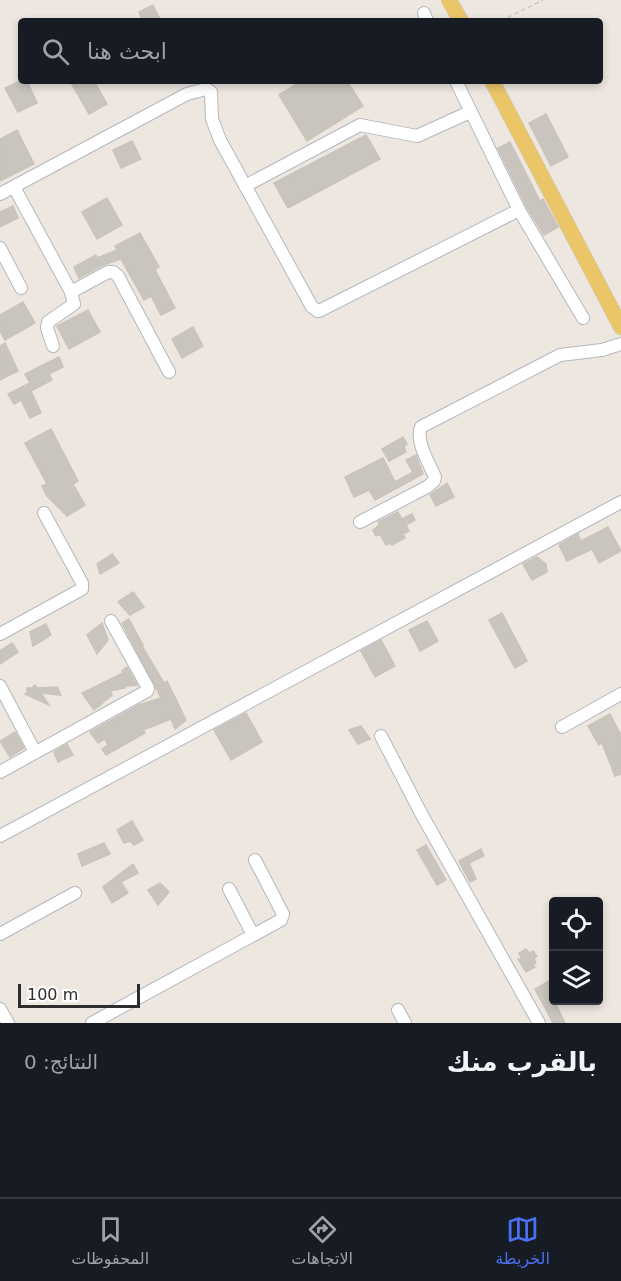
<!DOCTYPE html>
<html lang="ar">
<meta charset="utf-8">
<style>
:root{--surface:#171b24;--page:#20242c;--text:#f1f3f6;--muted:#9ea1a6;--line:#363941;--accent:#4a70f1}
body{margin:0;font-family:"DejaVu Sans",Vazirmatn,sans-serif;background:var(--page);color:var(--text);direction:rtl}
.controls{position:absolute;right:18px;bottom:18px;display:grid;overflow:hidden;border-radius:6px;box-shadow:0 3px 9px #0003}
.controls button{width:54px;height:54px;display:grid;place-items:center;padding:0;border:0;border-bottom:2px solid var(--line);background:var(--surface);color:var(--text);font:30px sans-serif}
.scale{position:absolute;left:18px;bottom:15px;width:122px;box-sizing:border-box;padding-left:6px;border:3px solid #2d2d2d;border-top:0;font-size:16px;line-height:21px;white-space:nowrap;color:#2d2d2d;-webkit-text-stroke:4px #fff;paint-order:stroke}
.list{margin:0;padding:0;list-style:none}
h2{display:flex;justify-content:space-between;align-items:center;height:78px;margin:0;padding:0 24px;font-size:26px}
h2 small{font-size:20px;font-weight:400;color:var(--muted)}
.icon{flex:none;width:33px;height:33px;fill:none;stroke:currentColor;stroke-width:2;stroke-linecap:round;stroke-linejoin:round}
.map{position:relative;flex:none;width:621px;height:1023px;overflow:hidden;direction:ltr}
.search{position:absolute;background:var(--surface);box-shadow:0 3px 9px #0003;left:18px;right:18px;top:18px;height:66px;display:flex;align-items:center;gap:15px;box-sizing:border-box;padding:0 21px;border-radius:6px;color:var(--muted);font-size:22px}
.sheet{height:174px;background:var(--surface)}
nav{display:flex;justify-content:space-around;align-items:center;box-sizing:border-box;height:84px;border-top:2px solid var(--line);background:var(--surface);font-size:16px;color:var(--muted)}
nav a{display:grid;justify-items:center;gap:3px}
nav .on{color:var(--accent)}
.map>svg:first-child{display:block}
.building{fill:#c9c5be;stroke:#c9c3ba;stroke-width:1.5}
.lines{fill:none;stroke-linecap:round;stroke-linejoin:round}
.minor-casing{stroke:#b3b7bf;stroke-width:14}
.major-casing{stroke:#c8c8c8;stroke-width:16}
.path{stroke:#c8c8c8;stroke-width:1.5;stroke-dasharray:4.5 3;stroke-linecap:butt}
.minor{stroke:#fff;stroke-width:12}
.major{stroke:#eac668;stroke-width:15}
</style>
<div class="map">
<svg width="621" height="1023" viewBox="0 0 621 1023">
<rect width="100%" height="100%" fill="#ede7e0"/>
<g class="building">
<polygon points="153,5 161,21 143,21 139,12"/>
<polygon points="20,81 27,81 37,103 18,112 5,88"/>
<polygon points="70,81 94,81 107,104 89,114"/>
<polygon points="301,81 347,81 363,106 307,141 279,95"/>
<polygon points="546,114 568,157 551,166 529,123"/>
<polygon points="17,130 34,164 0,181 0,139"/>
<polygon points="366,135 380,159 288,208 274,183"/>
<polygon points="132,141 141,159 121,168 113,150"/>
<polygon points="510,142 540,201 543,199 558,227 544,235 526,206 498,148"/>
<polygon points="107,198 122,225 97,239 82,212"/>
<polygon points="13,206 18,218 0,227 0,212"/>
<polygon points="140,233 159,267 155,270 175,308 161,315 151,296 144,300 121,259 103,265 79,278 74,267 96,255 97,258 117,250 115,246"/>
<polygon points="23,302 35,323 5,340 0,331 0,315"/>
<polygon points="88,310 100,332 69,349 57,326"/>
<polygon points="193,327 203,346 182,358 172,339"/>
<polygon points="5,343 18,371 0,380 0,346"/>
<polygon points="59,357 63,367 49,374 52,380 31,391 41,413 30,418 21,400 14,404 8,394 30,383 25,374"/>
<polygon points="51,429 78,481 73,484 85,505 67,516 47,496 42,486 47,484 25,443"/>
<polygon points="403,437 407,444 404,446 406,452 389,461 382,449"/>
<polygon points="416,455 423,474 375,500 369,490 354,497 345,477 383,458 395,482 413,472 406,460"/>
<polygon points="447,483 454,497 436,506 430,495"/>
<polygon points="398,512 402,519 412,514 415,520 406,525 409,531 403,534 405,538 392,545 391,543 386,545 380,534 376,536 373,530 378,527 377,526 380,524 378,522"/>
<polygon points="608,527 621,551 599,563 592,549 567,561 559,545 578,534 581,541"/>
<polygon points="112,554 119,563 100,574 97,564"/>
<polygon points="537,557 546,564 547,572 532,580 523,564"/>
<polygon points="133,592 144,607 130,615 118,602"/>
<polygon points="502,613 527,661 515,668 489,620"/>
<polygon points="129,619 143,645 142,646 164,683 167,681 186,720 175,729 171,719 143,730 145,733 106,755 102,749 108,745 105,739 98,743 90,732 139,705 161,698 122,623"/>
<polygon points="427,621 438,641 420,651 409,630"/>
<polygon points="102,623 108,640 97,654 87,635"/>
<polygon points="46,624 51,635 33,646 30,632"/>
<polygon points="381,640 395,666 375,677 361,651"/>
<polygon points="12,643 18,652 0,664 0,651"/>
<polygon points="127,667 137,685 125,686 125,688 110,691 112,695 94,710 82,693 123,673 122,671"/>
<polygon points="35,685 37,688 57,687 61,695 41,693 49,705 25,694 27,692 27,688 32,688"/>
<polygon points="246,713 262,742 231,760 214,730"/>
<polygon points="610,714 621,735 621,774 615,776 602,743 599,745 588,726"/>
<polygon points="361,726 370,739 358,744 349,730"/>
<polygon points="15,732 24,748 10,757 0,741"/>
<polygon points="67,744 73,755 58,762 54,752"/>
<polygon points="132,821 143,840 134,845 130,841 124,843 117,830"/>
<polygon points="104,843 110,854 82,866 78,854"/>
<polygon points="426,845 446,880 437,885 417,850"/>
<polygon points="481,849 484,856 469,863 476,879 470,882 459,861"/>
<polygon points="133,864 138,873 121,882 128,893 112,903 103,887"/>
<polygon points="160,883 169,892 158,905 148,890"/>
<polygon points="526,949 529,953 533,951 537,956 534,958 536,963 533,964 535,967 526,972 518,959 522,959 519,953"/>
<polygon points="549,981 554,989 554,1000 565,1023 553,1023 535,989"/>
</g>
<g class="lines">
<g class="minor-casing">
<g id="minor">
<polyline points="424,13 427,21"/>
<polyline points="456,81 519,210 583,318"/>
<polyline points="245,186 360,125 417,136 470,112"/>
<polyline points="14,187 71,292 108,272 113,272 118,276 169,372"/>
<polyline points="0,194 187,94 206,89 211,92 212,119 220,140 312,307 318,311 321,310 519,210"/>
<polyline points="0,248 21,288"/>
<polyline points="53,346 47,328 48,322 74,304 71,292"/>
<path d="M360,522L427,487L434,481L435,477C429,463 415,441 421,427L560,355L602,350L621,344"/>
<polyline points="0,634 82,589 82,583 44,513"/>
<polyline points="0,686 35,752"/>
<polyline points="562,727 621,694"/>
<polyline points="381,736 422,815 539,1023"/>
<polyline points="0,772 147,691 148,688 111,621"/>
<polyline points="0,836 621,502"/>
<polyline points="229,889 253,935"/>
<polyline points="0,934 75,893"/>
<polyline points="0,1009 8,1023"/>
<polyline points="398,1010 405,1023"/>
<polyline points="92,1023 281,920 283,914 255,860"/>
</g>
</g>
<g class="major-casing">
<g id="major">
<polyline points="449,0 461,21"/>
<polyline points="492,81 621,327"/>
</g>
</g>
<polyline class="path" points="501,21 543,0"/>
<use href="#minor" class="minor"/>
<use href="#major" class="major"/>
</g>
</svg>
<div class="controls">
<button><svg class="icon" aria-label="locate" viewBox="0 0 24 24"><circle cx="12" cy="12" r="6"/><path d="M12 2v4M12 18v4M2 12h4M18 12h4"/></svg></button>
<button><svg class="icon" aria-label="layers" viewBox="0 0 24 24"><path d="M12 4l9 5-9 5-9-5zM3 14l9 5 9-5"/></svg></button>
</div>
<div class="scale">100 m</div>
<div class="search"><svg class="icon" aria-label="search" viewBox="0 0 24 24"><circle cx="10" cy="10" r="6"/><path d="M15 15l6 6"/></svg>ابحث هنا</div>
</div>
<section class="sheet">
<h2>بالقرب منك<small>النتائج: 0</small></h2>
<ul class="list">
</ul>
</section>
<nav>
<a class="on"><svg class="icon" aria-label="map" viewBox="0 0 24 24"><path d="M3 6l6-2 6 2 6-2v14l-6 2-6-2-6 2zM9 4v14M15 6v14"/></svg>الخريطة</a>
<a><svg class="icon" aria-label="directions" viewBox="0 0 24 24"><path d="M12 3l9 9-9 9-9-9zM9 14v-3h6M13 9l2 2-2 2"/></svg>الاتجاهات</a>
<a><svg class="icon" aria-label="saved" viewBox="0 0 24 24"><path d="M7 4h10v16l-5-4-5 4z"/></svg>المحفوظات</a>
</nav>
